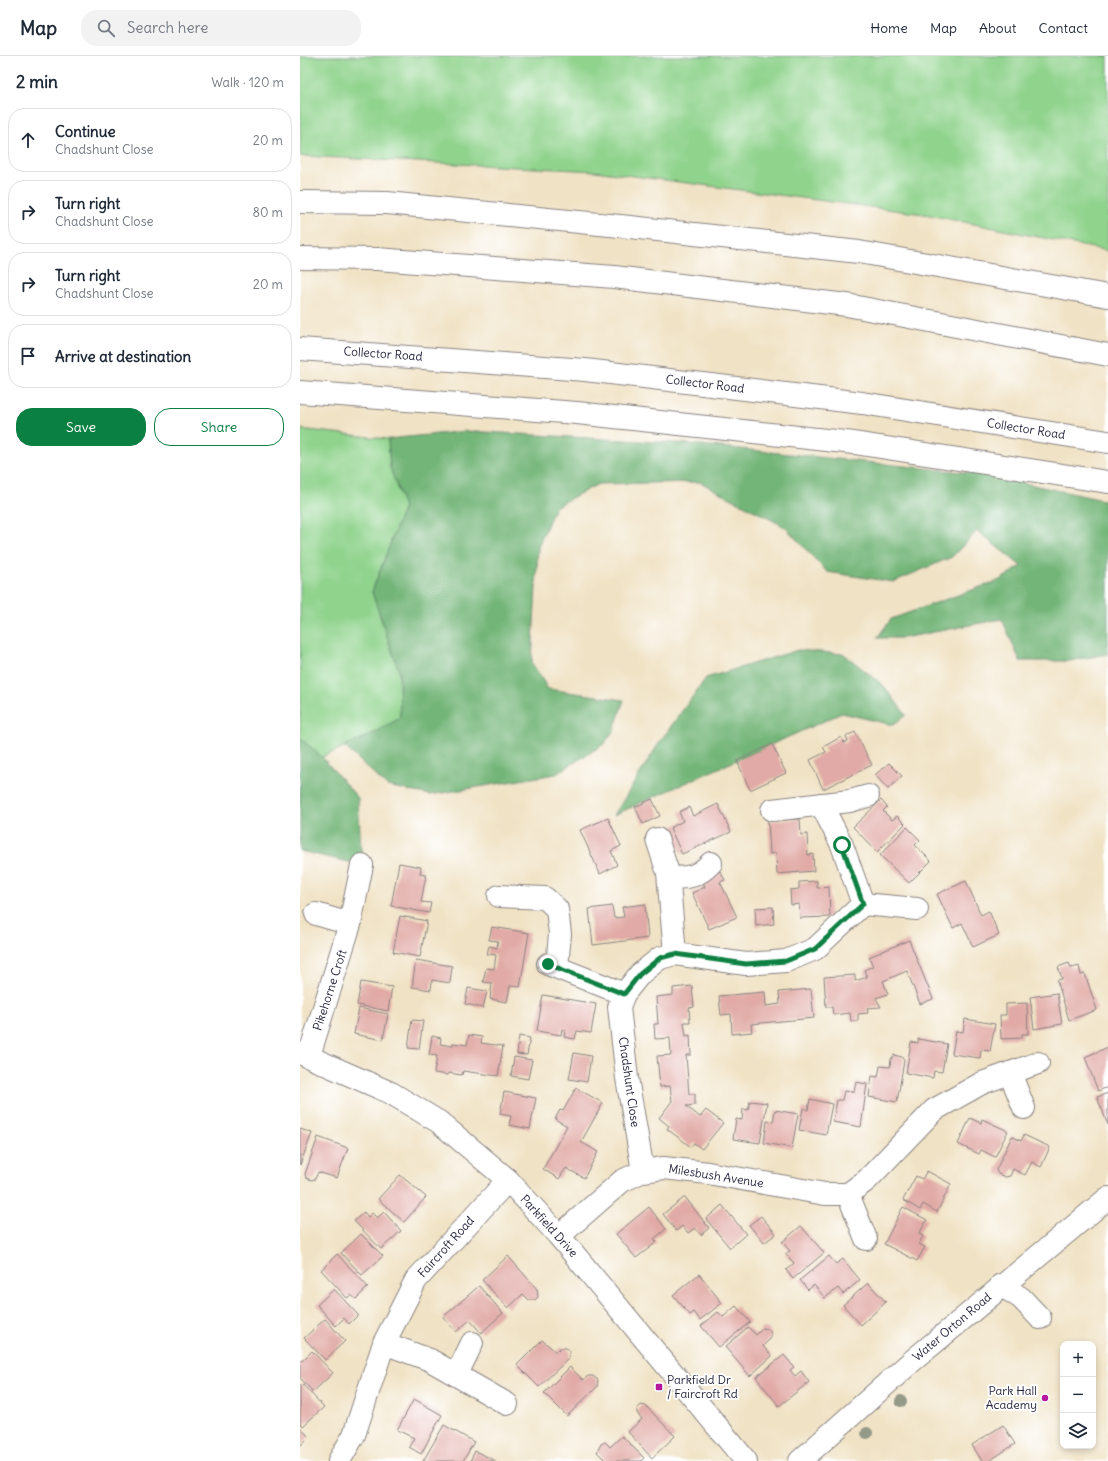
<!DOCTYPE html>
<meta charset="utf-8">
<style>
:root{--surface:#fff;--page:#f2f2f3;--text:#1f2937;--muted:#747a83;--line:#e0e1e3;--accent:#0b8043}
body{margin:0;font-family:Delius,sans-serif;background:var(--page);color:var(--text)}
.controls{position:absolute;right:12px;bottom:12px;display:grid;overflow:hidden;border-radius:8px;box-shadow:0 2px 6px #0003}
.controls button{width:36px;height:36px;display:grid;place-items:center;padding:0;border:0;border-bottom:1px solid var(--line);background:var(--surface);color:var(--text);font:20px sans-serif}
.stop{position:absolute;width:12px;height:12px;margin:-9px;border:3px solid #0b8043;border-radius:50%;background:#fff}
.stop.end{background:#0b8043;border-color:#fff;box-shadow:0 1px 4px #0008}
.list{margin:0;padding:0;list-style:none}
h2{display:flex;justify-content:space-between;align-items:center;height:52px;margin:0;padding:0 16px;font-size:17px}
h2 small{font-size:13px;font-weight:400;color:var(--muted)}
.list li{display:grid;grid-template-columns:26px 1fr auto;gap:12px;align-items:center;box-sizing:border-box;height:64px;margin:0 8px 8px;padding:0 8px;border:1px solid var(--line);border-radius:16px}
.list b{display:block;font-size:15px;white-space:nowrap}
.list p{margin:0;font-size:13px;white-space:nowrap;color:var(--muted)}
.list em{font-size:13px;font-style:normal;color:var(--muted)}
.actions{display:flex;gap:8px;padding:12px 16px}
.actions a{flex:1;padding:9px 0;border:1px solid var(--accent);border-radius:16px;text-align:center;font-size:14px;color:var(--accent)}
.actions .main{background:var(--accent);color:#fff}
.icon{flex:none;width:22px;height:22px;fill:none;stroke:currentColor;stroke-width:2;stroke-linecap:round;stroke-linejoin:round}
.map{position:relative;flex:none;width:808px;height:1405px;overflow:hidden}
header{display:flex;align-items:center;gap:24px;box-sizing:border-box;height:56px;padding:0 20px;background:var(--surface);border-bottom:1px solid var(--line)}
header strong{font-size:19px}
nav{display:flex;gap:22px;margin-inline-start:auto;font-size:14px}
.search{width:280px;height:36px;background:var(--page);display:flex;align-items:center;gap:10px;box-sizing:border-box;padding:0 14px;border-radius:16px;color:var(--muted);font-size:15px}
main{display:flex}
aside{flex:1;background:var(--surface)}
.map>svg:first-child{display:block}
.green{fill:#8fd38c;stroke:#587a64}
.forest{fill:#73b578;stroke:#4a6c5a}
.building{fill:#e1aaa6}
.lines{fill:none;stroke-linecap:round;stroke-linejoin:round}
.minor-casing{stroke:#898280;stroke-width:24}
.major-casing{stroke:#898280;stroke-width:24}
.highway-casing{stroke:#898280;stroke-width:24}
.minor{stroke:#fff;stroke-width:22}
.major{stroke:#fff;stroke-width:22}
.highway{stroke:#fff;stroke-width:22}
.tree{fill:#949a88}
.route{stroke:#0b8043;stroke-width:5}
.poi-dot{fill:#b5179e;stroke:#fff;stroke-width:1.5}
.labels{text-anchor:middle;stroke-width:4;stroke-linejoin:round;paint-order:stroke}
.street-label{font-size:12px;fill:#22223b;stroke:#fff}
.poi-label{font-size:12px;fill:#22223b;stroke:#fff;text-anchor:start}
</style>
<header>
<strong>Map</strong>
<div class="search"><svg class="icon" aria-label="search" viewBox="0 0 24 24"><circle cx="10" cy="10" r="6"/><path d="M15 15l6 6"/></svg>Search here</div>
<nav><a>Home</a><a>Map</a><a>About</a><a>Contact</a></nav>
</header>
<main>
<aside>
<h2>2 min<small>Walk · 120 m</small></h2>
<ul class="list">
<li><svg class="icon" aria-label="ahead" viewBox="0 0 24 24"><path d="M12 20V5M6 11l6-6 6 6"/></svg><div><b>Continue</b><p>Chadshunt Close</p></div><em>20 m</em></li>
<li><svg class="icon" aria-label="right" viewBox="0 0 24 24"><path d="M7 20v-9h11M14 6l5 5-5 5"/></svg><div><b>Turn right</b><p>Chadshunt Close</p></div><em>80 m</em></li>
<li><svg class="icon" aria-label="right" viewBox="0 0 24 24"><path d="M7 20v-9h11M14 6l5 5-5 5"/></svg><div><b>Turn right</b><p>Chadshunt Close</p></div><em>20 m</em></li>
<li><svg class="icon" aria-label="arrive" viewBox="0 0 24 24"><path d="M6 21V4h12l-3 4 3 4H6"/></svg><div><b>Arrive at destination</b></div></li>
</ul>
<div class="actions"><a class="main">Save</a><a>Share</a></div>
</aside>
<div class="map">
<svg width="808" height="1405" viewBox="0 0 808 1405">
<rect width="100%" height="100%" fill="#fff"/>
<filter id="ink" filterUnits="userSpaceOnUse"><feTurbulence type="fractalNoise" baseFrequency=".025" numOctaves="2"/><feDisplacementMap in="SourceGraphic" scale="8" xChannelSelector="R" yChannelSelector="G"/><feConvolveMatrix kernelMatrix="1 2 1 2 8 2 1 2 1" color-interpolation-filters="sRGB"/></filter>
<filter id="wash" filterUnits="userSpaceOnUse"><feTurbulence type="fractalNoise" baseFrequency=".012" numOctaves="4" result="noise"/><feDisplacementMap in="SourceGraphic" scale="16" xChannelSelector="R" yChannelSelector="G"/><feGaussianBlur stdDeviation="0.9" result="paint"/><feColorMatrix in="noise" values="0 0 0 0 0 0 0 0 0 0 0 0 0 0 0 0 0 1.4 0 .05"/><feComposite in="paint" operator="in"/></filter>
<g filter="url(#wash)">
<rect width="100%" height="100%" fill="#f0e2c4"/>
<g class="green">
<polygon points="0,0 808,0 808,195 624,158 295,115 0,100"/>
<polygon points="0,373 88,383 90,411 104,451 72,536 99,615 100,662 78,675 22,701 0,682"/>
</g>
<g class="forest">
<polygon points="167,375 393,388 681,418 808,445 808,598 769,605 720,605 702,563 603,582 577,582 591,563 700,524 721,510 677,475 652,501 593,526 527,516 485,471 400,426 298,428 255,451 238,491 232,607 248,633 324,644 314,674 304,688 256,718 130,739 87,730 44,690 71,679 100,662 99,615 72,536 104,451 90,411 88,383"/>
<polygon points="498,594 544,598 584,630 606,659 593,669 542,657 314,759 361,684 406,622"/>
<polygon points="0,682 22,701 58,742 62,809 0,795"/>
</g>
<g id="blocks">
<g class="building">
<polygon points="555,676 572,709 523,733 510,704 526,696 523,691 541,681 544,687 548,685 546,680"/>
<polygon points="472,688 486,717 450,734 437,705"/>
<polygon points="589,707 602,720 588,733 575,719"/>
<polygon points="352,743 360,760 343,768 335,751"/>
<polygon points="581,744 587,751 583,755 592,764 597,760 605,768 577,796 553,771"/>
<polygon points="418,748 431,776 382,798 370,772 383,765 379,756 389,751 393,760"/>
<polygon points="308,762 321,790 311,795 317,809 300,818 280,774"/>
<polygon points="500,763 501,779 507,778 508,799 513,798 514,815 477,818 476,797 470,798 468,765"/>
<polygon points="607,771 620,784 615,789 631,805 609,827 580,799"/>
<polygon points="99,807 121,811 120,818 126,819 121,846 131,847 129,857 91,850"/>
<polygon points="420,815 425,824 420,826 437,861 409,873 392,837 405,831 402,823"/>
<polygon points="517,825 517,832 529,831 530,861 500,862 499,848 491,849 490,834 499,833 499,826"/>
<polygon points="666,825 681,859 689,855 699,879 673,891 662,867 653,872 637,838"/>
<polygon points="345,848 348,882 293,889 289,853 312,850 314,862 324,861 322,851"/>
<polygon points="473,851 474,868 456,870 455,852"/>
<polygon points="100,860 127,865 120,901 93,896"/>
<polygon points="192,871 229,877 220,931 210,930 207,946 190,943 192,927 183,926 186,912 194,913 196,899 187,898 189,890 197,892 198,885 189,884"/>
<polygon points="609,884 633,943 620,948 607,915 583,925 588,938 576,942 581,951 567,952 568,957 558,958 558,965 551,965 550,957 533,959 532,951 526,951 524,921 555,919 555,925 567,921 564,914 573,910 569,901"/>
<polygon points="116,904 152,910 150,927 132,924 131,934 112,931"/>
<polygon points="769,907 771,912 779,910 781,919 785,918 797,954 769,964 757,924 762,923 758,911"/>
<polygon points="61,926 92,931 88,955 57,949"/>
<polygon points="392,930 394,951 389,952 390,966 384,966 386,980 390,979 391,999 386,999 389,1038 395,1038 395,1049 386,1050 400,1061 406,1054 423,1067 402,1093 394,1087 391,1091 367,1073 369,1070 359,1062 372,1045 370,1030 360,1031 357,1000 371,999 370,982 355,983 354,968 358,968 356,941 373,939 373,932"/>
<polygon points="168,932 187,935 183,952 165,948"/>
<polygon points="511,933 514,962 451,968 452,976 432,978 431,958 421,959 419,940 465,936 466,950 480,948 479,936"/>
<polygon points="757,937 762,968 734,973 730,941"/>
<polygon points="243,939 296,948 291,977 277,975 275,983 264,981 265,974 262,973 261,979 237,975"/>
<polygon points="727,947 728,978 722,978 722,982 701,983 700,959 706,959 706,948"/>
<polygon points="59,952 88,958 83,984 54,978"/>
<polygon points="665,963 695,968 690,995 681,994 680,1002 652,998 656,975 663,976"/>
<polygon points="112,964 123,965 119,993 108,992"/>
<polygon points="169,979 182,981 181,987 203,990 198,1020 163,1015 162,1019 148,1017 148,1019 134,1017 137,1000 129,999 132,980 141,982 140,988 152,990 153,987 167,989"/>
<polygon points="219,980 230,982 227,999 217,998"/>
<polygon points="618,983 647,988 642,1016 634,1015 633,1022 606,1017 611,986 618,987"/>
<polygon points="808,991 808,1031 798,1035 785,1001"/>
<polygon points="274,997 291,1000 287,1026 269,1023"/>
<polygon points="594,999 602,1001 604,1005 597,1046 569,1041 572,1020 578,1021 580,1010 590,1011 591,1003"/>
<polygon points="214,1001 232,1004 228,1023 211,1020"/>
<polygon points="556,1026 567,1028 561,1071 533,1066 537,1044 542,1044 544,1035 554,1036"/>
<polygon points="276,1032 303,1047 281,1086 298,1096 284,1122 266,1112 259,1123 243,1113 267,1070 255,1063 260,1054 263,1055"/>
<polygon points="204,1036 236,1042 230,1073 209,1069 211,1060 200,1058"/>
<polygon points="808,1037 808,1069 797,1041"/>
<polygon points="510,1043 532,1048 526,1079 499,1074 503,1052 508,1054"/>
<polygon points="450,1045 467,1047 460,1087 433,1083 436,1063 442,1064 443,1053 448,1054"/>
<polygon points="475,1054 498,1058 492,1092 464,1087 467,1065 473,1066"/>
<polygon points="670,1062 681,1067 682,1063 708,1075 695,1101 681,1094 679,1098 658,1088"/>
<polygon points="0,1073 12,1077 0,1109"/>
<polygon points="724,1079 750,1091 741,1111 732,1106 725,1119 713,1113 710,1120 705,1121 698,1118 696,1114 712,1080 721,1085"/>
<polygon points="18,1081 48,1092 37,1122 18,1116 15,1123 12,1124 6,1122 5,1118"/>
<polygon points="627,1115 651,1128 637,1156 623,1148 620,1154 603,1144 616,1120 622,1123"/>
<polygon points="100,1119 126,1141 104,1166 78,1143"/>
<polygon points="385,1141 409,1172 401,1179 395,1172 388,1177 382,1170 376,1175 363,1158"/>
<polygon points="422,1149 446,1178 430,1192 406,1163"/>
<polygon points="349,1151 366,1173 354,1183 357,1186 336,1202 316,1178"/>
<polygon points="603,1151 627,1164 619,1178 623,1180 619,1188 625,1191 617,1205 584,1188"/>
<polygon points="64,1156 68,1161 72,1157 77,1162 84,1156 101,1175 81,1193 54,1165"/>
<polygon points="461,1160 476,1178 464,1187 449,1169"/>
<polygon points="501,1170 524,1197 493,1223 486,1214 494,1207 485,1198 490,1195 482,1186"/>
<polygon points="61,1178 83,1200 62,1219 41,1197"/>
<polygon points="37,1198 68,1231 56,1243 51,1239 47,1242 21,1214"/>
<polygon points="208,1200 237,1233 238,1241 235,1244 229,1244 223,1238 208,1252 182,1224"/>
<polygon points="529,1200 536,1208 543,1203 560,1224 543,1238 538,1232 525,1242 514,1229 508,1234 500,1224"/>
<polygon points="399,1218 422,1247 400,1264 394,1256 390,1259 373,1239"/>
<polygon points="568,1227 586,1246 561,1269 543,1249"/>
<polygon points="179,1230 203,1257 181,1277 170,1264 156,1276 143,1261"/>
<polygon points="34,1233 58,1259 49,1268 44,1262 36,1270 17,1249"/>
<polygon points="436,1250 450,1266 419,1291 401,1270 418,1256 423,1261"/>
<polygon points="25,1263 45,1285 25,1304 4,1282"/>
<polygon points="448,1271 456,1279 463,1272 468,1273 471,1277 471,1282 463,1290 472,1300 450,1320 425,1291"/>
<polygon points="242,1284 256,1296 260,1292 266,1292 270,1295 269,1302 239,1331 217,1309"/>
<polygon points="12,1295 33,1317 13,1336 0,1322 0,1307"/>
<polygon points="484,1299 494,1311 490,1314 495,1320 501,1315 509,1326 479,1350 456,1321"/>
<polygon points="270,1311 283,1324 288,1320 293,1320 298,1324 297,1331 267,1360 244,1337"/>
<polygon points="2,1328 24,1351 3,1370 0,1367 0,1330"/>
<polygon points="114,1343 142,1359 121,1398 109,1391 114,1382 97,1374"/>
<polygon points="341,1349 346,1350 375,1380 352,1402 328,1376 342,1363 337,1357 337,1353"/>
<polygon points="144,1369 174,1386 163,1405 123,1405"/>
<polygon points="703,1369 715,1388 689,1405 682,1405 672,1389"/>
<polygon points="0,1371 9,1381 0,1390"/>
<polygon points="322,1380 344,1402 341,1405 306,1405 297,1396 301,1388 305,1386 310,1391"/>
<polygon points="175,1395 196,1405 170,1405"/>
</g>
</g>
</g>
<g filter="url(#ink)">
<use href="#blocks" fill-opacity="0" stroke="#898280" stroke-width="1"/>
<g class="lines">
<g class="minor-casing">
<g id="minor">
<polyline points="472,754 550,745 568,740"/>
<polyline points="357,783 368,817 375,898"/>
<path d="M369,822C388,822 398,821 411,807"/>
<polyline points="199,840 245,842 257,853 260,878 257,911"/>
<polyline points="563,848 617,853"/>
<polyline points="16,858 50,868"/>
<polyline points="248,908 324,938"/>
<polyline points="0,997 91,1037 139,1066 208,1124 259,1180 446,1405"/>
<polyline points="9,1000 50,868 62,809"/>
<polyline points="710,1017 724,1052"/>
<polyline points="343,1115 327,1022 319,951 324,938 340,918 360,902 375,898 446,908 486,905 515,893 563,848 542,789 521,748"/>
<polyline points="548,1138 566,1183"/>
<polyline points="259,1180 322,1125 343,1115 364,1112 408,1117 525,1138 548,1138 567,1124 634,1054 682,1027 738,1007"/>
<polyline points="701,1229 721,1242 740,1262"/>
<polyline points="84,1287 130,1304 207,1348"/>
<polyline points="157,1318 172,1287"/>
<polyline points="39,1405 54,1379 84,1287 116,1224 208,1124"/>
</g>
</g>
<g class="major-casing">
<polyline id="major" points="500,1405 611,1306 808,1142"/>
</g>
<g class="highway-casing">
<g id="highway">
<polyline points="0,146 87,147 330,171 559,196 808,240"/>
<polyline points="0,202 77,203 314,221 547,249 808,299"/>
<polyline points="0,293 285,314 562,347 808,386"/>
<polyline points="0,336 277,357 554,387 808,426"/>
</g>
</g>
<use href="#minor" class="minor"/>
<use href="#major" class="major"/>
<use href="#highway" class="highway"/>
</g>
<g class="tree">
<circle cx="601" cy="1345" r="6"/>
<circle cx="567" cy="1377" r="6"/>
</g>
</g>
<g class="lines" filter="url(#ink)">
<polyline class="route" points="248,908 324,938 340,918 360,902 375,898 446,908 486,905 515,893 563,848 542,789"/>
</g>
<g class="poi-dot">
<rect x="355" y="1327" width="8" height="8" rx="2"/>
<circle cx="745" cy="1342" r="4"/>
</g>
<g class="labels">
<g class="street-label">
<text transform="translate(83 298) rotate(4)" y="4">Collector Road</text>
<text transform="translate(405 328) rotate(7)" y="4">Collector Road</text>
<text transform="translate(726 373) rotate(9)" y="4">Collector Road</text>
<text transform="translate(30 934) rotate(-72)" y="4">Pikehorne Croft</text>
<text transform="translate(329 1026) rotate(82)" y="4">Chadshunt Close</text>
<text transform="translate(416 1120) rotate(9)" y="4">Milesbush Avenue</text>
<text transform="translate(249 1170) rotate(48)" y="4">Parkfield Drive</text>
<text transform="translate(146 1191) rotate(-48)" y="4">Faircroft Road</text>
<text transform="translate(652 1271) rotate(-40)" y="4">Water Orton Road</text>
</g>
<g class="poi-label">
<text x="367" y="1328">Parkfield Dr<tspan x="367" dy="14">/ Faircroft Rd</tspan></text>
<text x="737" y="1339" text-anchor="end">Park Hall<tspan x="737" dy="14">Academy</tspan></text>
</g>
</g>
</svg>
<div class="controls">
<button>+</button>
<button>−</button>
<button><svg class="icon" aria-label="layers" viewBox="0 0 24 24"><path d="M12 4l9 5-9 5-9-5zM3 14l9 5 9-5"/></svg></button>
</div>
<div class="stop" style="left:542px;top:789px"></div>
<div class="stop end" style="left:248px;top:908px"></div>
</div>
</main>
